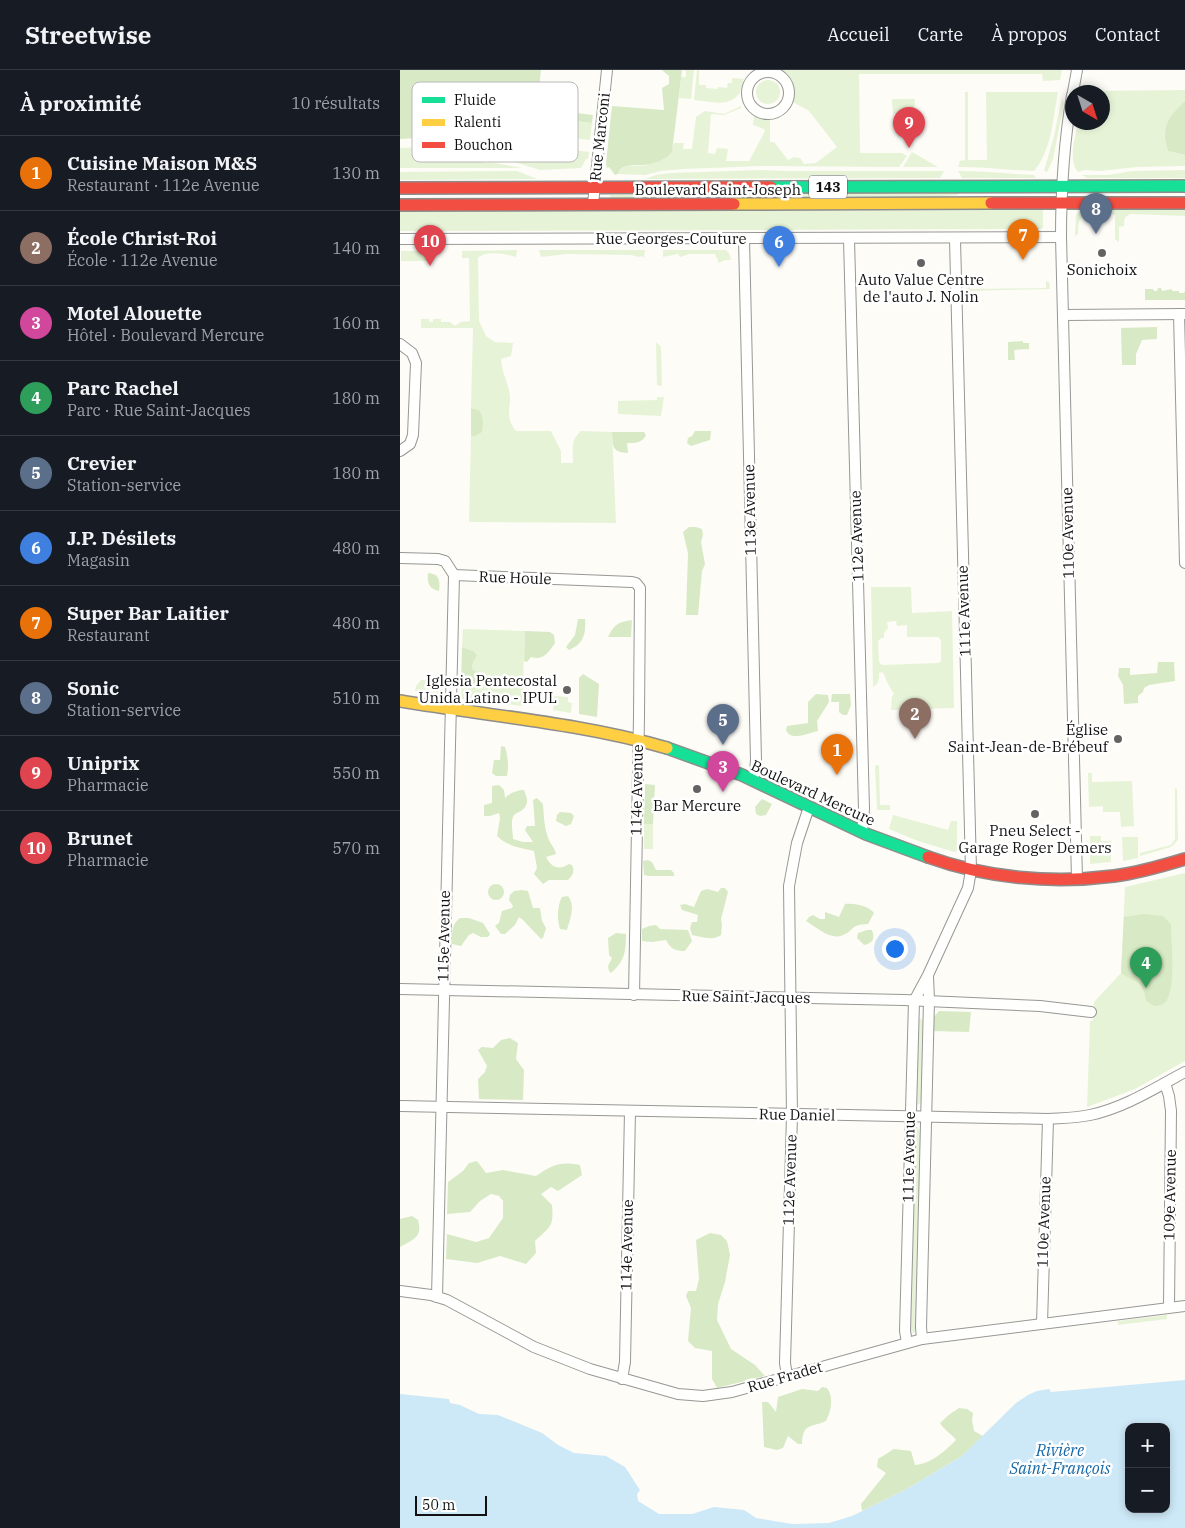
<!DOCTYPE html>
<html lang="fr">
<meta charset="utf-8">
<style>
:root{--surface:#171b24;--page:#20242c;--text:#f1f3f6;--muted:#9ea1a6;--line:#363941;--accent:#b2b2b3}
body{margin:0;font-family:"IBM Plex Serif",serif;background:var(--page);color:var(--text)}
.controls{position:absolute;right:15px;bottom:15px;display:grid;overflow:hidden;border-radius:10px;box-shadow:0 2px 8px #0003}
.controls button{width:45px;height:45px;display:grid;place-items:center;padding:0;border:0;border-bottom:1px solid var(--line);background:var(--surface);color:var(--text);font:25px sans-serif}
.compass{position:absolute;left:665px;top:15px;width:45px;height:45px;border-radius:50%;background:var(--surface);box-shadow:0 2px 8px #0003;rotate:141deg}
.scale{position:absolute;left:15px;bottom:12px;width:72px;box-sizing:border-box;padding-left:5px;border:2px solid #111;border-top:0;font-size:14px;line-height:18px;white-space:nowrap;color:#111;-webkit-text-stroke:4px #fff;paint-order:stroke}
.you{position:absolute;left:494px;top:878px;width:18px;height:18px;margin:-12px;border:4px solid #fff;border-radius:50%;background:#1a73e8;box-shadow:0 0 0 8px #1a73e833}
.badge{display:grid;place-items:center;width:32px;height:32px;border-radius:50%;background:var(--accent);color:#fff;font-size:16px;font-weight:700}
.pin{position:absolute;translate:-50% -41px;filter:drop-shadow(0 1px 2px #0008)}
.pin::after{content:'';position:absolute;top:26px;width:18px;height:15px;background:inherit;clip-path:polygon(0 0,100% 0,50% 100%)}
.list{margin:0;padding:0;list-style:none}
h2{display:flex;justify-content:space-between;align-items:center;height:65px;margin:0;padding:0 20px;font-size:21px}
h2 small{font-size:16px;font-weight:400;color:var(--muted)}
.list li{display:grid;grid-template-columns:32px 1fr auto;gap:15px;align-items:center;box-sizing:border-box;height:75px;padding:0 20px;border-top:1px solid var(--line)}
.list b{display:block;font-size:19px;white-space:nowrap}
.list p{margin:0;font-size:16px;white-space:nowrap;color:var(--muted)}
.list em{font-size:16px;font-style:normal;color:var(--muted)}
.map{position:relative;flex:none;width:785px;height:1458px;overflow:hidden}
header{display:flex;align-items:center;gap:30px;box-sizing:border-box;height:70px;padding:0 25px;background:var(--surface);border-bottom:1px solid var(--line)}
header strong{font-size:24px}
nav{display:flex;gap:28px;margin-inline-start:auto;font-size:18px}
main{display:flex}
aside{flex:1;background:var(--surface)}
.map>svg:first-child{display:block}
.green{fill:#e7f3d7;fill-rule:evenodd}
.forest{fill:#d8eac5}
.water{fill:#cde8f7;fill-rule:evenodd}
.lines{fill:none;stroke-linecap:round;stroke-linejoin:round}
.street-casing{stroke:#979795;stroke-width:12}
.fast-casing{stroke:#8e8d8b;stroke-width:14}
.slow-casing{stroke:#8e8d8b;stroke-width:14}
.jam-casing{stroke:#8e8d8b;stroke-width:14}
.street{stroke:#fffffe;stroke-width:10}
.fast{stroke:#16e098;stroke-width:11}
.slow{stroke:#ffcf43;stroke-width:11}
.jam{stroke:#f24e42;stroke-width:11}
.poi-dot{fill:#646362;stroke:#fff;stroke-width:2}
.labels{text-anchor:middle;stroke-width:5;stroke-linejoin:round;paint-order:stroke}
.shield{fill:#fff;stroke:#585858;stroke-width:1}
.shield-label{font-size:14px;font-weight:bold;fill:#111}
.street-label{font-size:15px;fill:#111;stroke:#fff}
.poi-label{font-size:15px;fill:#111;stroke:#fff}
.water-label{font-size:16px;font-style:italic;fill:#1768a6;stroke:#fff}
.key{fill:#fff;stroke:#b8b8b8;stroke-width:1}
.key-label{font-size:14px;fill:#111}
</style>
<header>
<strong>Streetwise</strong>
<nav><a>Accueil</a><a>Carte</a><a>À propos</a><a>Contact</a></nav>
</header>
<main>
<aside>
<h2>À proximité<small>10 résultats</small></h2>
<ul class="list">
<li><span class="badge" style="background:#e8710a">1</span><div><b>Cuisine Maison M&amp;S</b><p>Restaurant · 112e Avenue</p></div><em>130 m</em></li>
<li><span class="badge" style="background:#8d6e63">2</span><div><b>École Christ-Roi</b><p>École · 112e Avenue</p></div><em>140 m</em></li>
<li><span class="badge" style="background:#d1479c">3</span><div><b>Motel Alouette</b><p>Hôtel · Boulevard Mercure</p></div><em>160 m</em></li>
<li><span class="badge" style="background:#2e9e5b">4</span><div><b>Parc Rachel</b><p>Parc · Rue Saint-Jacques</p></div><em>180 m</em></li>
<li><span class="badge" style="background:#5c6f8a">5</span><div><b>Crevier</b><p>Station-service</p></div><em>180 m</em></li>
<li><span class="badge" style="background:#3f7fe0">6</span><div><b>J.P. Désilets</b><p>Magasin</p></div><em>480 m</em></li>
<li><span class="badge" style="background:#e8710a">7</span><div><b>Super Bar Laitier</b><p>Restaurant</p></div><em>480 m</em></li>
<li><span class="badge" style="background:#5c6f8a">8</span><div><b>Sonic</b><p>Station-service</p></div><em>510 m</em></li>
<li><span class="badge" style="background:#e0444e">9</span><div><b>Uniprix</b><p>Pharmacie</p></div><em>550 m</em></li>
<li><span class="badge" style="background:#e0444e">10</span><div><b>Brunet</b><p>Pharmacie</p></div><em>570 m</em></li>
</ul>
</aside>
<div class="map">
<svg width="785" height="1458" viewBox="0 0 785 1458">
<rect width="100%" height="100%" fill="#fdfcf7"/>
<g class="green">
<polygon points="282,0 294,0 291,29 279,28 281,7 286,7 286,1"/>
<path d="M297,0H299V15H306V18L318,19V17L327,18L328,13H332V8L344,9C342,13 342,19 339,24C328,38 309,31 294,30Z"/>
<path d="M383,0H662L660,10L643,11L642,4H459L460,83H502L507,86L499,97L361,96L284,99L261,101L245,105L218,104C225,90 234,99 246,95C255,91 265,82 273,77L274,73H284L283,79H292L296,47L305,41L324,44L341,36V38L324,45L311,44L308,83L315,84L317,78L328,79L326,91H349L365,61L364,59L353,55L354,46L370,49V72H374L388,90L394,87L400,88L404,94L416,93L437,77L409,41L393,32C396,19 393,10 383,0Z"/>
<circle cx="368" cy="22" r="12"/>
<path d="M785,20V31C768,47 760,57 768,81L785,85V96L737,97L700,101L685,100L678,102C668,90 675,67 678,53L702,52V22H683L686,21Z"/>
<path d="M565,22H568V90H587L586,22H658C653,48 652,80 634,101C608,100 584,97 558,97L560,91L565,90Z"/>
<polygon points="662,27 664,33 653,89 647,102 644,101 654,66"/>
<polygon points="492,29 515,29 514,44 493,44"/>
<polygon points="96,37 118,46 174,54 174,51 192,53 190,70 173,68 172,66 172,61 121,55 119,62 116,62 110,59 112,52 92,43"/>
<polygon points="22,77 48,80 47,88 49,88 50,80 70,87 73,90 74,89 85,91 85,93 89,93 89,92 122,98 0,98 0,78"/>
<polygon points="173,80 189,82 188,89 186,89 181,98 140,100 111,91 113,81 169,87 171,82"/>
<polygon points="512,82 538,97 503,97"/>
<polygon points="360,100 385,101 544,101 540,108 245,109 256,105 270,103"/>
<polygon points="785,100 785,108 687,108 682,105 708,105 732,101"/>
<polygon points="117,101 137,109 0,110 0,102"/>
<path d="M558,101C584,101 609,104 634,105L636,108H562Z"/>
<polygon points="558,122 558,125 517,128 211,128 210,125"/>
<path d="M785,138V146L731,144C724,146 724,149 724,156L719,157V172L715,169V145L712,144L711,140Z"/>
<path d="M681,139H697L694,144C678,146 679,149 678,164L675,166L676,145Z"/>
<polygon points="643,140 643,158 640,159 39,161 38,158 36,158 35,156 23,157 23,161 0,161 0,141"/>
<path d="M117,180L116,187C107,184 85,180 78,188L79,251L86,266L95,272L113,273L111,286L101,289C102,302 106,308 109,320C113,335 103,345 116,361H151L161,381V393H173C173,380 170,370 181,361L212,362L216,453L69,452L71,366H75L79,340L71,338L73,258H21V249H29V252H33V249H41V252H50L55,256L61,252L70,251L69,188H62V181Z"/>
<polygon points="139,180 245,180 244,188 242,186 239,187 231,185 167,184 141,187"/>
<polygon points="263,180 326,180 329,183 331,190 325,190 319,193 315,184 290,184 280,187 278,184 263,187"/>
<rect x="1" y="181" width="27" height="10"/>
<polygon points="646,211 649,212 650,219 567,221 566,213 569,213 570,219 646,218"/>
<polygon points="256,272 261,277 262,316 257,315"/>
<polygon points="257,327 264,327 261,346 218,344 218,331 257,330"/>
<path d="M471,517H511L512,543L552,541L554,638L491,640L492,626L494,624L487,612L483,602L479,603C479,609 479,614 473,617ZM496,551L497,556L507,555V567H538L541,570V591L538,593L482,595L479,592L478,571L481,568H484V563L488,558L487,552Z"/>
<polygon points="63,559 125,561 122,636 62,629 61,617 68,618 78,602 73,600 72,595 75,590 73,581 62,577"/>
<polygon points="21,610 39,610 40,612 40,625 15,621 16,616"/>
<polygon points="154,626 168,627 168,632 172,633 171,643 153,640"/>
<polygon points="479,695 480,735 490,735 490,740 477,740 475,696"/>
<polygon points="688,703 692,703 692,712 732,711 734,756 721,757 720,742 703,742 703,736 689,737"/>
<polygon points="775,718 777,719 778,770 771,777 740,786 740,783 771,775 775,769"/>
<polygon points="493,745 548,760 551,751 557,751 557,781 554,782 518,771 489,759"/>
<rect x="244" y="754" width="9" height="25"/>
<polygon points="690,766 701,766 701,771 711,771 711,792 690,794"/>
<polygon points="722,767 738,767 738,788 723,791"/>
<polygon points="785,803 785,991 735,1019 687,1037 690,951 693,951 694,932 721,903 725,817"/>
<polygon points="520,948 524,952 521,1032 518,1035 515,1031 518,949"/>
<polygon points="517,1056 520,1062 520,1077 517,1260 513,1263 511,1261 510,1258 515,1057"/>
<polygon points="767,1245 767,1249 718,1255 718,1251"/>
</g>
<g class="forest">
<polygon points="0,0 141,0 137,38 193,45 192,53 175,51 174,54 118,46 96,37 86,52 78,48 69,62 66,62 61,73 38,67 0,69"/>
<path d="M262,0H282L272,82C266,90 253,94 243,95C237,96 227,94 222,98C220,99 219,102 218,104L215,105L209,97L207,98L206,93L212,36L264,40L262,18L269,14V6Z"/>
<path d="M785,31V85L768,81C760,57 768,47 785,31Z"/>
<polygon points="758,218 761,218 762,221 772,219 772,221 779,221 779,223 784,223 785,221 785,230 745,230 745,219 753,219 754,221 757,221"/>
<polygon points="757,257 757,269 742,270 736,284 736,295 722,295 721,258"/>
<polygon points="623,271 623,273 629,273 629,279 614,280 615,290 608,290 608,272"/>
<path d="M71,338L79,340C84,348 83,353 82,362L75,366H71Z"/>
<polygon points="295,361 311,361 310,370 291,376 287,373 288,368 292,366"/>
<path d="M212,362H244L246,365C242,373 236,373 227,373L228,383C211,382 213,376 212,362Z"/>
<polygon points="289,457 296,457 302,459 303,465 301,472 305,494 302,501 298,545 286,545 288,483 283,462"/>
<path d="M28,503C40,504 40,511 39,521C29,519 27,513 28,503Z"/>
<path d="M178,549H185C186,563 184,574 169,580L166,577L175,565Z"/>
<path d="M232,550L231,567H208C214,554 219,552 232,550Z"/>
<path d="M125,561L150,562L154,565L155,573C149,582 143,591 131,587L127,592L124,591Z"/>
<polygon points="62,577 73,581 77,585 72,595 73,600 78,602 82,610 80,615 75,619 61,617"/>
<polygon points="758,592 774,592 775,611 749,615 744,618 743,622 738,626 738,633 724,634 723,615 718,606 719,598 730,598 730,605 757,603"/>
<polygon points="183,604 199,614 197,647 179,644 179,608"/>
<path d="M416,624L428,625L429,632L417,651L418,661C408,663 391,672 386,660L387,656L408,653V632Z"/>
<polygon points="432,624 450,624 451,635 447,645 443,645 439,642 439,632 431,632"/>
<path d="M101,676L105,677C108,686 109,697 107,706H96L92,703L94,690H100Z"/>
<polygon points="245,714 255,715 253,754 244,754"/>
<path d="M99,715L104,720L105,728C110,723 117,720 124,720C127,728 130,734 121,741C119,742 116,743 114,745C110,750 113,763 113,769L123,772H133L125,760L127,756H135L133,730L137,728L143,734C144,747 144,758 149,770C151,775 155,778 156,784L146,787C151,797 159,801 169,794L172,795C175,801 173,805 168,810H149L143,814L134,804L137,798L134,781C120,778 107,776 97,766L100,748L99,743L90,746H84V735L92,733V716Z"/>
<polygon points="362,729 372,734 366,745 360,746 356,744 355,737"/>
<polygon points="160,742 171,743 174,746 171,754 166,756 156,751 157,745"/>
<polygon points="248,790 252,792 256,800 271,800 274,803 274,806 249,806 244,805 243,791"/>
<circle cx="96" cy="822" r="8"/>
<path d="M321,818H325L328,822L321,849L322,855L321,865C313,871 301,867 292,865L290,858L292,852H297L298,845L282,840L280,835L285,834L294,837L301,821L307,819L318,822Z"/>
<polygon points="121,820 128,821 133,838 140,838 142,851 146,858 143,868 141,869 123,850 119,847 115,855 105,864 101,864 95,856 99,853 102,841 112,838 113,836 109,830 110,825 114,821"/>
<path d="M168,826C176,836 170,849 167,860L160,859C157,849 157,836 162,827Z"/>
<path d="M445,834C454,833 469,836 474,843L468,854C448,855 456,860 443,865C431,871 416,857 406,851L409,847L413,845L420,849H425V842L439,847Z"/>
<path d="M744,844L763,846L771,854C771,873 776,913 767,930C764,935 759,936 754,936L746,931C743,909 737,914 721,903L724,847Z"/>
<path d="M60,848H69L83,853L90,864L88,867H81L73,863L69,865L61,876L52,874C52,864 51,854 60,848Z"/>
<path d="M256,855L260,859L288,860L292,871L285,881C275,881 271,879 266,870L252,872L242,871V859L249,856Z"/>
<path d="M467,860H472C475,869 473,873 464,875L457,868L458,863Z"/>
<path d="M216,863L226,864C226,881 225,891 211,903L209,901L208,896L212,888L209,885L208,868Z"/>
<polygon points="539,941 571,942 569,962 532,961 533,948"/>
<polygon points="110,968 118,973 116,989 124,1000 123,1030 79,1029 78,1009 85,1002 87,996 78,980 82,977 93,978 101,970"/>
<path d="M77,1091L86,1103L103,1100L136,1106C152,1095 160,1091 180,1095L182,1105L158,1121L151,1117L141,1124L152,1135C154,1157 150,1157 135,1171L136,1183L126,1194L100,1186L77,1193L46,1189L47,1164L76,1172L89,1168L103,1148V1131L99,1126L91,1124L80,1131L70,1142L47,1144L48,1112L63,1101L69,1093Z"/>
<path d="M12,1146L18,1150C23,1167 13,1170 0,1177V1149Z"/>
<polygon points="310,1163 321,1165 327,1171 330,1185 325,1212 318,1234 317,1250 331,1279 355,1295 365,1306 317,1318 312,1309 312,1281 295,1278 288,1271 291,1238 286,1226 288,1221 296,1221 299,1209 296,1170"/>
<path d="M422,1317L427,1318C434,1327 431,1341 426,1351C410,1358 403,1353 402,1374H398L388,1366L383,1378L377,1380L364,1377L362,1332H368L376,1342L378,1327L402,1319L418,1321Z"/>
<path d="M559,1338L567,1339L573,1343L572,1350L574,1361L583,1366L562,1386L507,1419L462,1441L461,1434L486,1403L477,1397L478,1389L494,1379L511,1381L515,1395C531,1394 545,1381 556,1370C551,1363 545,1361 540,1353L550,1344Z"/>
</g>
<path class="water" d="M785,1310V1458H0V1324L49,1329L50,1333L60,1335L79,1344L98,1345L142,1363L158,1375L174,1383L206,1386L225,1397L240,1420L237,1424L238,1431L259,1444H292L314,1437L344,1440L356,1448L392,1454L429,1453L452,1446L507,1419L562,1386L616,1333L628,1325L637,1321L649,1319L651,1322ZM729,1357H766V1439H729Z"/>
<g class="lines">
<g class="street-casing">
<g id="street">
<circle cx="368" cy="23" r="21"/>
<polyline points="673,22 677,0"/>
<path d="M672,25C664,72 661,119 661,167L677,809"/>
<polyline points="193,134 207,0"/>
<polyline points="0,169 661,167"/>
<polyline points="344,169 356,690 355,702 352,710"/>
<polyline points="449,169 464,739 462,762"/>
<polyline points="779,244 785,493"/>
<polyline points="663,245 784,244"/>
<polyline points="0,274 12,283 16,293 13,365 10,374 0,381"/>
<polyline points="0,488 38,489 45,491 54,505 37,1227"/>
<polyline points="54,505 232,512 236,513 240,518 239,646 234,925"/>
<polyline points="0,919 504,930 640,936 691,942"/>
<polyline points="765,1013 769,1026 771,1041 769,1237"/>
<path d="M0,1036L648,1049C662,1048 676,1048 690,1045C724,1038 755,1018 785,1002"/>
<polyline points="0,1221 31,1225 47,1230 134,1277 190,1299 278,1324 303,1326 332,1322 522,1269 785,1236"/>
<polyline points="642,1254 648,1049"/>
<polyline points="522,1269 521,1257 529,931 528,906"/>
<polyline points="507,1273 505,1261 514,931 528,905 568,818 571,800 555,169"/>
<polyline points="387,1306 385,1293 392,1045 389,816 397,773 409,737"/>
<polyline points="222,1309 225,1292 230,1041"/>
</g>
</g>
<g class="fast-casing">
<g id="fast">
<polyline points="371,117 785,116"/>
<polyline points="267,678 342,705 466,764 528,787"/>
</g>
</g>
<g class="slow-casing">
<g id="slow">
<polyline points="334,134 591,133"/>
<path d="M0,631C89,646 180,653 267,678"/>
</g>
</g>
<g class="jam-casing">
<g id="jam">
<polyline points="0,118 371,117"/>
<polyline points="591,133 785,133"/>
<polyline points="0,135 334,134"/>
<path d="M528,787C586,808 652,814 714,806C738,803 762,796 785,789"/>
</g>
</g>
<use href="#street" class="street"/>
<use href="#fast" class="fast"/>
<use href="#slow" class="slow"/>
<use href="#jam" class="jam"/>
</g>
<g class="poi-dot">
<circle cx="702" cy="183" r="5"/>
<circle cx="521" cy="193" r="5"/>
<circle cx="167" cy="620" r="5"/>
<circle cx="718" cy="669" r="5"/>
<circle cx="297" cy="719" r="5"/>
<circle cx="635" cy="744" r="5"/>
</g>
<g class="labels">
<rect class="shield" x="409" y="105.5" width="38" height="23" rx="4"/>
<g class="shield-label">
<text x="428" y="122">143</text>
</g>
<g class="street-label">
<text transform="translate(200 67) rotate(-84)" y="5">Rue Marconi</text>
<text x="318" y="125">Boulevard Saint-Joseph</text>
<text x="271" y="174">Rue Georges-Couture</text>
<text transform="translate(350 440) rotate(-91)" y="5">113e Avenue</text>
<text transform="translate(668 463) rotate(-91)" y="5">110e Avenue</text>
<text transform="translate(457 466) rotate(-92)" y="5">112e Avenue</text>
<text transform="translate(115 508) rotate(2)" y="5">Rue Houle</text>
<text transform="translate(564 541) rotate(-92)" y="5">111e Avenue</text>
<text transform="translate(237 720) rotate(-89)" y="5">114e Avenue</text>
<text transform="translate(413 723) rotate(25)" y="5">Boulevard Mercure</text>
<text transform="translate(44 866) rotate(-89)" y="5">115e Avenue</text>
<text transform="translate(346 927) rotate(1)" y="5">Rue Saint-Jacques</text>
<text transform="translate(397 1045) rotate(1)" y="5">Rue Daniel</text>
<text transform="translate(509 1087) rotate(-89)" y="5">111e Avenue</text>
<text transform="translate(390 1110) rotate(-88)" y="5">112e Avenue</text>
<text transform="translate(770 1125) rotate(-89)" y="5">109e Avenue</text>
<text transform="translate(644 1152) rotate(-88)" y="5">110e Avenue</text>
<text transform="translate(227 1175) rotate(-89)" y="5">114e Avenue</text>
<text transform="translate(385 1307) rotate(-16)" y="5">Rue Fradet</text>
</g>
<g class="poi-label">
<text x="702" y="205">Sonichoix</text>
<text x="521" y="215">Auto Value Centre<tspan x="521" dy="17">de l'auto J. Nolin</tspan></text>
<text x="157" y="616" text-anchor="end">Iglesia Pentecostal<tspan x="157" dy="17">Unida Latino - IPUL</tspan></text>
<text x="708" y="665" text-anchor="end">Église<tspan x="708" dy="17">Saint-Jean-de-Brébeuf</tspan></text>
<text x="297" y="741">Bar Mercure</text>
<text x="635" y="766">Pneu Select -<tspan x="635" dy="17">Garage Roger Demers</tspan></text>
</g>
<g class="water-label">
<text x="660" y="1386">Rivière<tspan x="660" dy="18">Saint-François</tspan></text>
</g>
</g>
<rect x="12" y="12" width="166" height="80" rx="8" class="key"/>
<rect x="22" y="27" width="23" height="6" fill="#16e098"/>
<rect x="22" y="49" width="23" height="7" fill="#ffcf43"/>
<rect x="22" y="72" width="23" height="6" fill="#f24e42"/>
<g class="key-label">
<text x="54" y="35">Fluide</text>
<text x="54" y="57">Ralenti</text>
<text x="54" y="80">Bouchon</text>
</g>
</svg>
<div class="controls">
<button>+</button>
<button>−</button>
</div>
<svg class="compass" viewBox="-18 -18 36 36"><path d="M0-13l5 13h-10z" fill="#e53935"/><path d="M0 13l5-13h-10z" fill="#9ea1a6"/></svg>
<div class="scale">50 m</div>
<div class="you"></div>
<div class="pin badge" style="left:437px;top:705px;background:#e8710a">1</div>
<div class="pin badge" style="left:515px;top:669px;background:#8d6e63">2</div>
<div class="pin badge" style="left:323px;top:722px;background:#d1479c">3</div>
<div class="pin badge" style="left:746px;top:918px;background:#2e9e5b">4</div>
<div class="pin badge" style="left:323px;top:675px;background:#5c6f8a">5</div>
<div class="pin badge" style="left:379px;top:197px;background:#3f7fe0">6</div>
<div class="pin badge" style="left:623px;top:190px;background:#e8710a">7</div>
<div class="pin badge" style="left:696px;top:164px;background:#5c6f8a">8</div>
<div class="pin badge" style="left:509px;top:78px;background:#e0444e">9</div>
<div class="pin badge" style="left:30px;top:196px;background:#e0444e">10</div>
</div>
</main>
